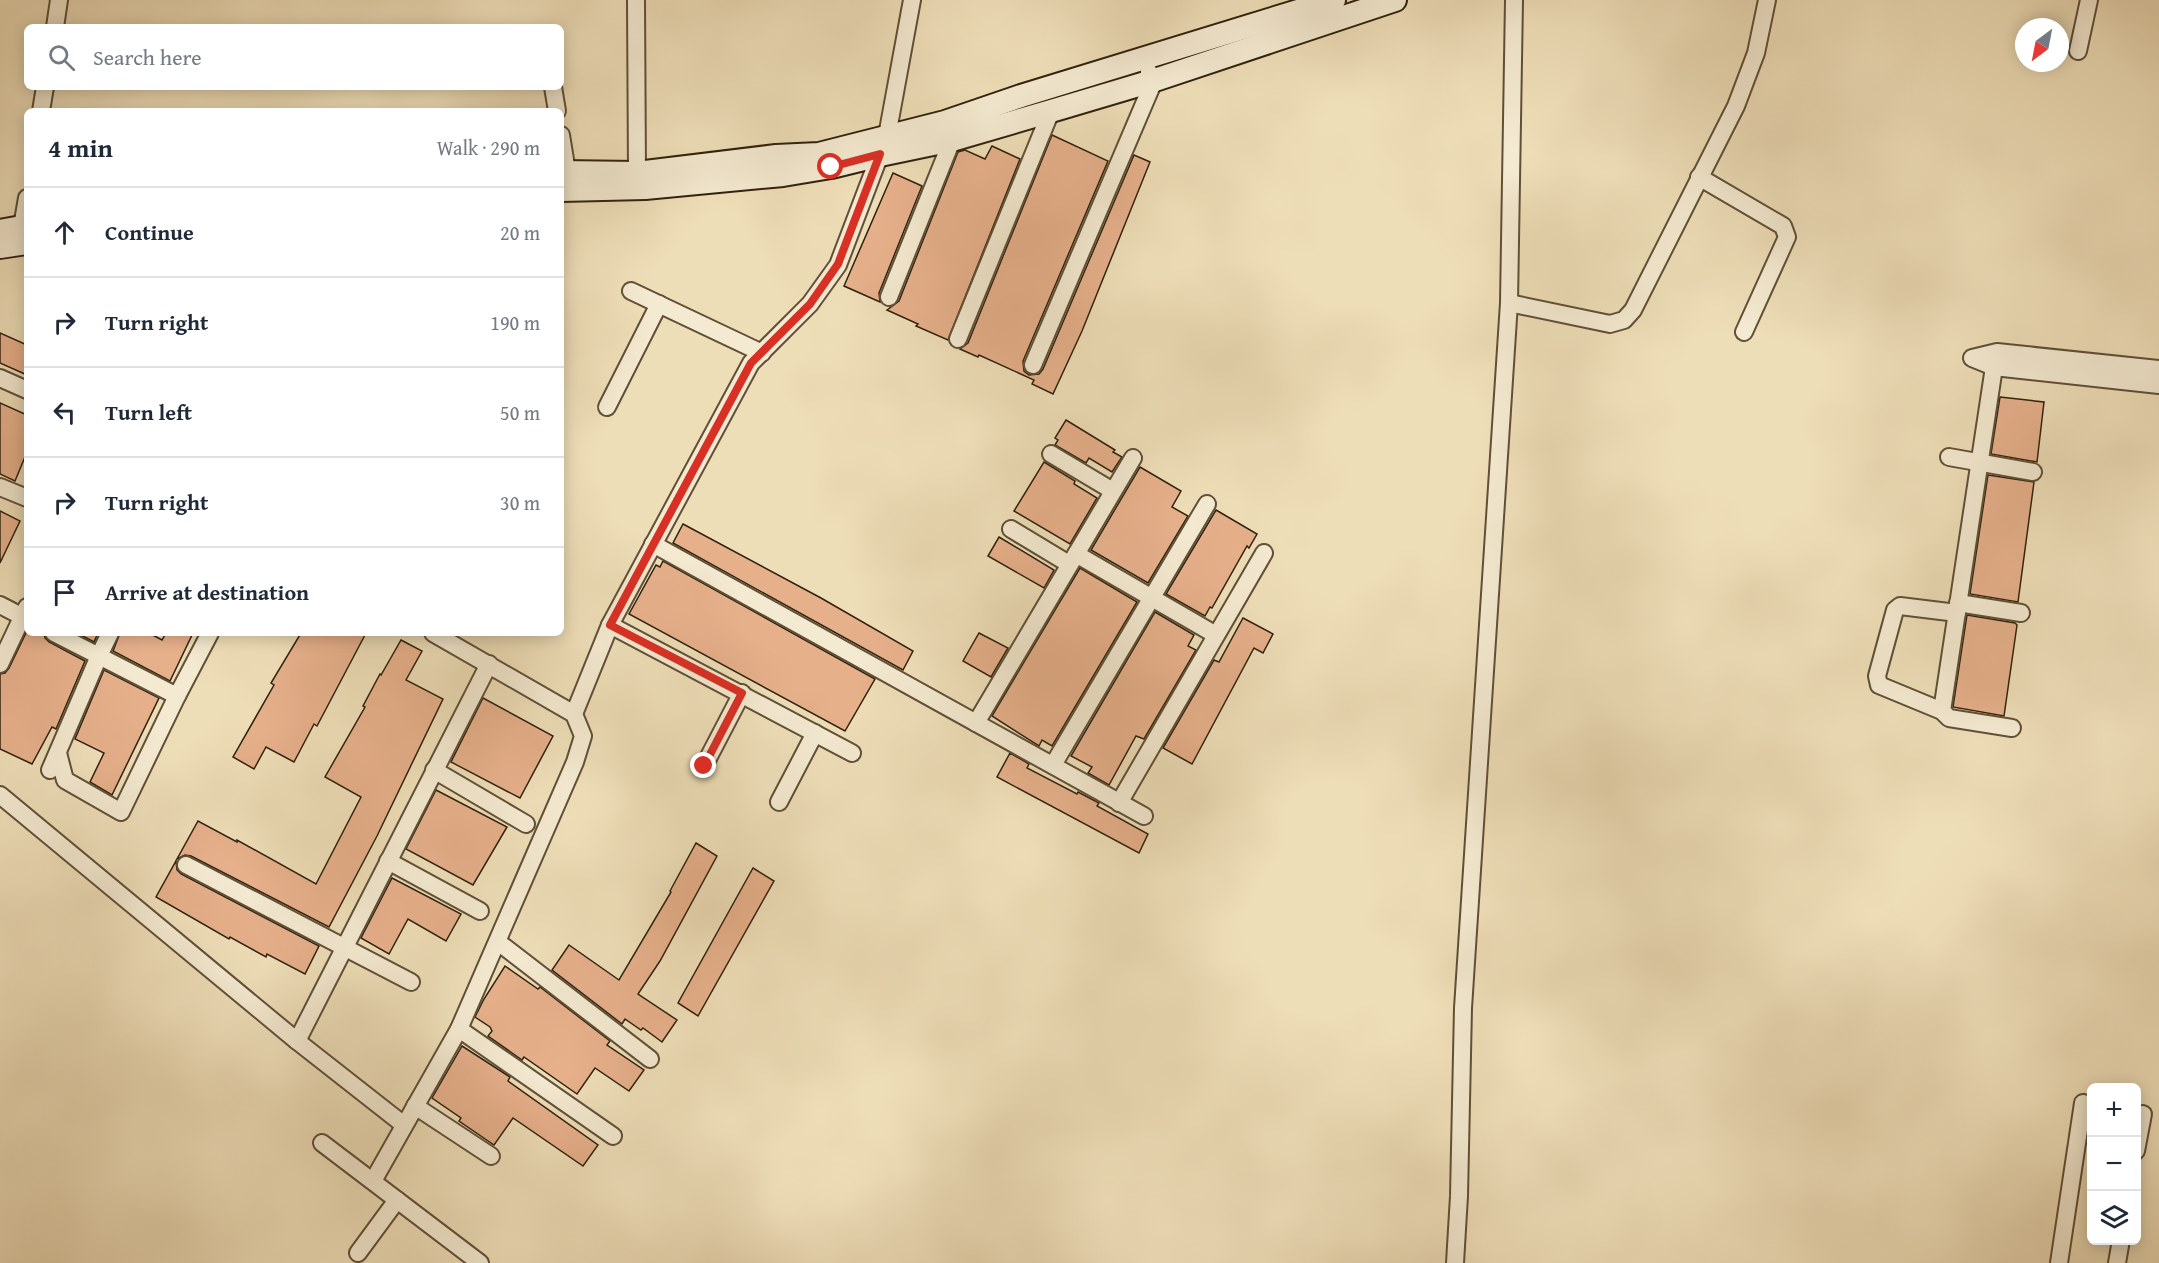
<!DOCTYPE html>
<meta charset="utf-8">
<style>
:root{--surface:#fff;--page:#f6f6f7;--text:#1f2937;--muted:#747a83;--line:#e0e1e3}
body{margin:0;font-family:"Gentium Book Plus",serif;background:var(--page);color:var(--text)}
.controls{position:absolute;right:18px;bottom:18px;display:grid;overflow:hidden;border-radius:9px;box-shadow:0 3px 15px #0003}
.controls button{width:54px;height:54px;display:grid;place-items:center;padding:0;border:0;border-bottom:2px solid var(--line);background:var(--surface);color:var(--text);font:30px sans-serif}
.compass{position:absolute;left:2015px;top:18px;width:54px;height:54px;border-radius:50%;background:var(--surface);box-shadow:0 3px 15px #0003;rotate:212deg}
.stop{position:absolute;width:18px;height:18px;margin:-14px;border:4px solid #d93025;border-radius:50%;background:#fff}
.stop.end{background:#d93025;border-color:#fff;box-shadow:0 2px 6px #0008}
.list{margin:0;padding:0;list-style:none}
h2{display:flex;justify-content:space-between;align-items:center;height:78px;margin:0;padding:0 24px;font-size:26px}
h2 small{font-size:20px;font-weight:400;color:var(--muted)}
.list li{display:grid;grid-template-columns:39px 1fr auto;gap:18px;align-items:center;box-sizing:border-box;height:90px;padding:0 24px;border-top:2px solid var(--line)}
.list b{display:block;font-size:22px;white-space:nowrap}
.list em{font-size:20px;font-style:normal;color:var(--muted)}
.icon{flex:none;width:33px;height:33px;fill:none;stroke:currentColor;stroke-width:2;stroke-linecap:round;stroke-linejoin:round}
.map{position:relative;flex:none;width:2159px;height:1263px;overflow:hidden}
.search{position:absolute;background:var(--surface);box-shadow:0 3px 15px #0003;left:24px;top:24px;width:540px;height:66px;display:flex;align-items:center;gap:15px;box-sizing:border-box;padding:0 21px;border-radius:9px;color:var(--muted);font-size:22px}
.panel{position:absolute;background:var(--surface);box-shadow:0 3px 15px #0003;left:24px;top:108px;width:540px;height:528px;border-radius:9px}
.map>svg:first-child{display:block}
.building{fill:#e6b08b;stroke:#2f210c;stroke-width:1.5}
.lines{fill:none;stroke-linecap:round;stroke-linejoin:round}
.street-casing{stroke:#5f5037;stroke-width:20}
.secondary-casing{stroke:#2f210c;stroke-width:26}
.street{stroke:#f4ead1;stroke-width:16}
.secondary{stroke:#f4ead1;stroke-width:22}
.route{stroke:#d93025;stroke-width:8}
</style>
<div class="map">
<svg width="2159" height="1263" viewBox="0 0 2159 1263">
<rect width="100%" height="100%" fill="#eedeb8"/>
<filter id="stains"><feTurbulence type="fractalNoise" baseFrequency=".00333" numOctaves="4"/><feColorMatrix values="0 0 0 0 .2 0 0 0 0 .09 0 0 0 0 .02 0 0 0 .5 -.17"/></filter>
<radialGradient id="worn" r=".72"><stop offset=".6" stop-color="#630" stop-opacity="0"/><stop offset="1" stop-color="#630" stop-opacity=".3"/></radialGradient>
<g class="building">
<polygon points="1052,135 1108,161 1023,361 1024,371 1029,375 1039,374 1043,369 1134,155 1150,162 1082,331 1053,394 1032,384 1034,380 979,355 978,357 960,349 968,343"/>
<polygon points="992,146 1020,159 948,340 916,326 918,324 887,310 899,301 958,152 965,150 985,159"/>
<polygon points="893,173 922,186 879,293 880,302 844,286"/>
<polygon points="0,333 27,345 27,375 0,363"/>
<polygon points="2000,397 2044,402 2037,462 1991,454"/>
<polygon points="0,403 27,415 27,452 15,481 0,474"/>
<polygon points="1066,420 1115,450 1113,452 1122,457 1112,472 1089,458 1086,463 1055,445 1058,440 1055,438"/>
<polygon points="1044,462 1075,481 1074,484 1097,498 1070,544 1014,511"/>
<polygon points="1140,467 1181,491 1172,507 1188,516 1148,583 1091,550"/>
<polygon points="1988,475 2034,482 2018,602 1970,594"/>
<polygon points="1216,510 1257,534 1249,548 1247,546 1212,608 1210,607 1205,616 1166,594"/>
<polygon points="0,511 20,521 0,563"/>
<polygon points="683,524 821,598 913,651 903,670 673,543"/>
<polygon points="999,537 1054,570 1044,588 988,556"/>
<polygon points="663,561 875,679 845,731 629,614 656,565 660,567"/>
<polygon points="1080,568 1137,602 1052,746 1042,740 1039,746 992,716"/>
<polygon points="1155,612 1194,635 1188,646 1196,650 1144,739 1136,736 1109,785 1088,773 1092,767 1071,756"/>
<polygon points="1967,615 2015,623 2017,625 2004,716 1953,707"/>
<polygon points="1243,618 1273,634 1263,653 1254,648 1192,764 1163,748 1214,660 1219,662"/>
<polygon points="26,633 44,633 45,638 49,642 85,661 56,729 52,727 32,764 0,749 0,674 5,673 9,668"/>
<polygon points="77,633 98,633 94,642"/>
<polygon points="120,633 149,633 162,640 166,633 193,633 170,681 113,651"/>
<polygon points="301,633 366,633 317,726 314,724 294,762 266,747 254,769 233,757 274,685 271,683"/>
<polygon points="979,633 1008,648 991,677 963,661"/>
<polygon points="401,640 422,651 406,680 443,699 377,836 329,927 191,856 185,855 177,859 198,821 237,842 237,840 316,884 361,797 325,777 365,707 363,706 380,674 381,675"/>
<polygon points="104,670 159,698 112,795 90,782 104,753 75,739"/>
<polygon points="483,698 553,736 520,798 451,762"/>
<polygon points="1010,753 1029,764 1027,768 1077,794 1078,792 1099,803 1097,806 1148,834 1139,853 997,777"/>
<polygon points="436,790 507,827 473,885 406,849"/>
<polygon points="696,843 717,856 660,961 638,994 677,1020 662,1042 643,1028 641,1030 625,1019 622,1024 552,970 569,945 619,980 671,892 670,891"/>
<polygon points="176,861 177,870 181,874 319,946 305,974 267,954 266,957 230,937 229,939 156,897"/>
<polygon points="753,868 774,881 698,1016 678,1003"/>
<polygon points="392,878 461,914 446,941 408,919 389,954 361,938"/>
<polygon points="505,966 538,989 540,987 610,1041 607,1045 644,1070 629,1091 595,1068 577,1094 524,1057 522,1060 488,1036 492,1031 490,1027 475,1017 484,999"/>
<polygon points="462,1046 510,1077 508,1081 598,1145 583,1166 513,1118 494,1145 459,1121 461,1118 432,1098"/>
</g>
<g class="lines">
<g class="street-casing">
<g id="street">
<polyline points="636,0 637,173"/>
<polyline points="55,27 59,0"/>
<polyline points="2078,51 2089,0"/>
<polyline points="553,87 557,111"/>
<polyline points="41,111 45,87"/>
<polyline points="561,135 567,172"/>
<polyline points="1699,177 1783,226 1787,237 1744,332"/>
<polyline points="22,227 27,198"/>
<polyline points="631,291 762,353"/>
<polyline points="889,297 952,140"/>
<polyline points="1509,303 1610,324 1624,320 1633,310 1736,106 1756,53 1767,0"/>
<polyline points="958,339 1051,111"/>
<polyline points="1033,365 1147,97 1153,83 1149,72"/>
<polyline points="2159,369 1997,352 1972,358 1994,367 2159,385"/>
<polyline points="0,378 27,390"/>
<polyline points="607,407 659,304"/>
<polyline points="1051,454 1113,491"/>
<polyline points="1949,457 2033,472"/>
<polyline points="0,487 27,498"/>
<polyline points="1011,529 1069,564"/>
<polyline points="653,544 1144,816"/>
<polyline points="1076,554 1216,635"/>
<polyline points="1958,603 2021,613"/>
<polyline points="0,605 27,619"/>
<polyline points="1957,613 1900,606 1895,610 1877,676 1879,685 1942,711 1949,718 2012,728"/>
<polyline points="610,625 852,753"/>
<polyline points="54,633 177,696 210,633"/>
<polyline points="0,664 27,607"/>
<polyline points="1942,711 1994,367"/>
<polyline points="574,714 610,625 751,363 810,304 838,265 887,136 912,0"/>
<polyline points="976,723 1133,458"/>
<polyline points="58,753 65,780 121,812 177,696"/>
<polyline points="1053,765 1207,504"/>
<polyline points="704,766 742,693"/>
<polyline points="50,770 99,656 110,633"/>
<polyline points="434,770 526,824"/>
<polyline points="0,795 297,1041 404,1125"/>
<polyline points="779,802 815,733"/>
<polyline points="1119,803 1264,553"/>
<polyline points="388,861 480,911"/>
<polyline points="186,865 411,982"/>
<polyline points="498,942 650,1059"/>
<polyline points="459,1029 613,1136"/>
<polyline points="297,1041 489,664"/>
<polyline points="415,1106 491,1156"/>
<polyline points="322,1143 480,1263"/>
<polyline points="2136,1151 2143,1114"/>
<polyline points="373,1181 459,1029 575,762 583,736 574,714 433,633"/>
<polyline points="358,1253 397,1200"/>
<polyline points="1455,1263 1459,1196 1463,1008 1509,303 1514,0"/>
<polyline points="2059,1263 2083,1103 2092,1105"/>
<polyline points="2117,1263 2121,1240"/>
</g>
</g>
<g class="secondary-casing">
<g id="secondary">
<polyline points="561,172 637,173 776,156 819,154 945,122 1021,96 1334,0"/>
<polyline points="561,190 645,188 783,175 831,167 880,155 952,140 1051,111 1152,81 1395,0"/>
<polyline points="0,231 27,226"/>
<polyline points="0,247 27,243"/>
</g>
</g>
<use href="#street" class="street"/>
<use href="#secondary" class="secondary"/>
</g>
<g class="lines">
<polyline class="route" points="704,766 742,693 610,625 751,363 810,304 838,264 880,154 831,167"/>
</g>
<rect width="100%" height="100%" filter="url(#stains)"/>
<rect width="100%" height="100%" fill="url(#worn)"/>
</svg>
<div class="controls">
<button>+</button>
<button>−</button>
<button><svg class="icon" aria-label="layers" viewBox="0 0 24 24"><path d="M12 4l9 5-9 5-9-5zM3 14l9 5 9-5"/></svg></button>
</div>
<svg class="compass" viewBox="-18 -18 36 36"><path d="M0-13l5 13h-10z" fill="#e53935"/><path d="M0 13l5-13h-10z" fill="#747a83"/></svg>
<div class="stop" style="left:831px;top:167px"></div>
<div class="stop end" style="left:704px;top:766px"></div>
<div class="search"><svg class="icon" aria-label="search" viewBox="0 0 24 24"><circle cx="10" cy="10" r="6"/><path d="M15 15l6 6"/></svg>Search here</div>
<section class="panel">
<h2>4 min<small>Walk · 290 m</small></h2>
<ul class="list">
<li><svg class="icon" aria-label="ahead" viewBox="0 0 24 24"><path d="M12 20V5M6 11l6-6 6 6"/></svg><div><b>Continue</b></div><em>20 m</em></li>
<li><svg class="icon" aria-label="right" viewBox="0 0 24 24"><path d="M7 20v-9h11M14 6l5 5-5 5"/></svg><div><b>Turn right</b></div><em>190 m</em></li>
<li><svg class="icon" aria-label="left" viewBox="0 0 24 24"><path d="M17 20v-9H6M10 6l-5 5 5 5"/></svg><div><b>Turn left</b></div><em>50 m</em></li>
<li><svg class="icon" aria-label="right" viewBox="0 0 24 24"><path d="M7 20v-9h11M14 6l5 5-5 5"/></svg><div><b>Turn right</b></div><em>30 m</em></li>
<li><svg class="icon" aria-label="arrive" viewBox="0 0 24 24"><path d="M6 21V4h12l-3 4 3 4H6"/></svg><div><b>Arrive at destination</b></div></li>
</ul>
</section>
</div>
